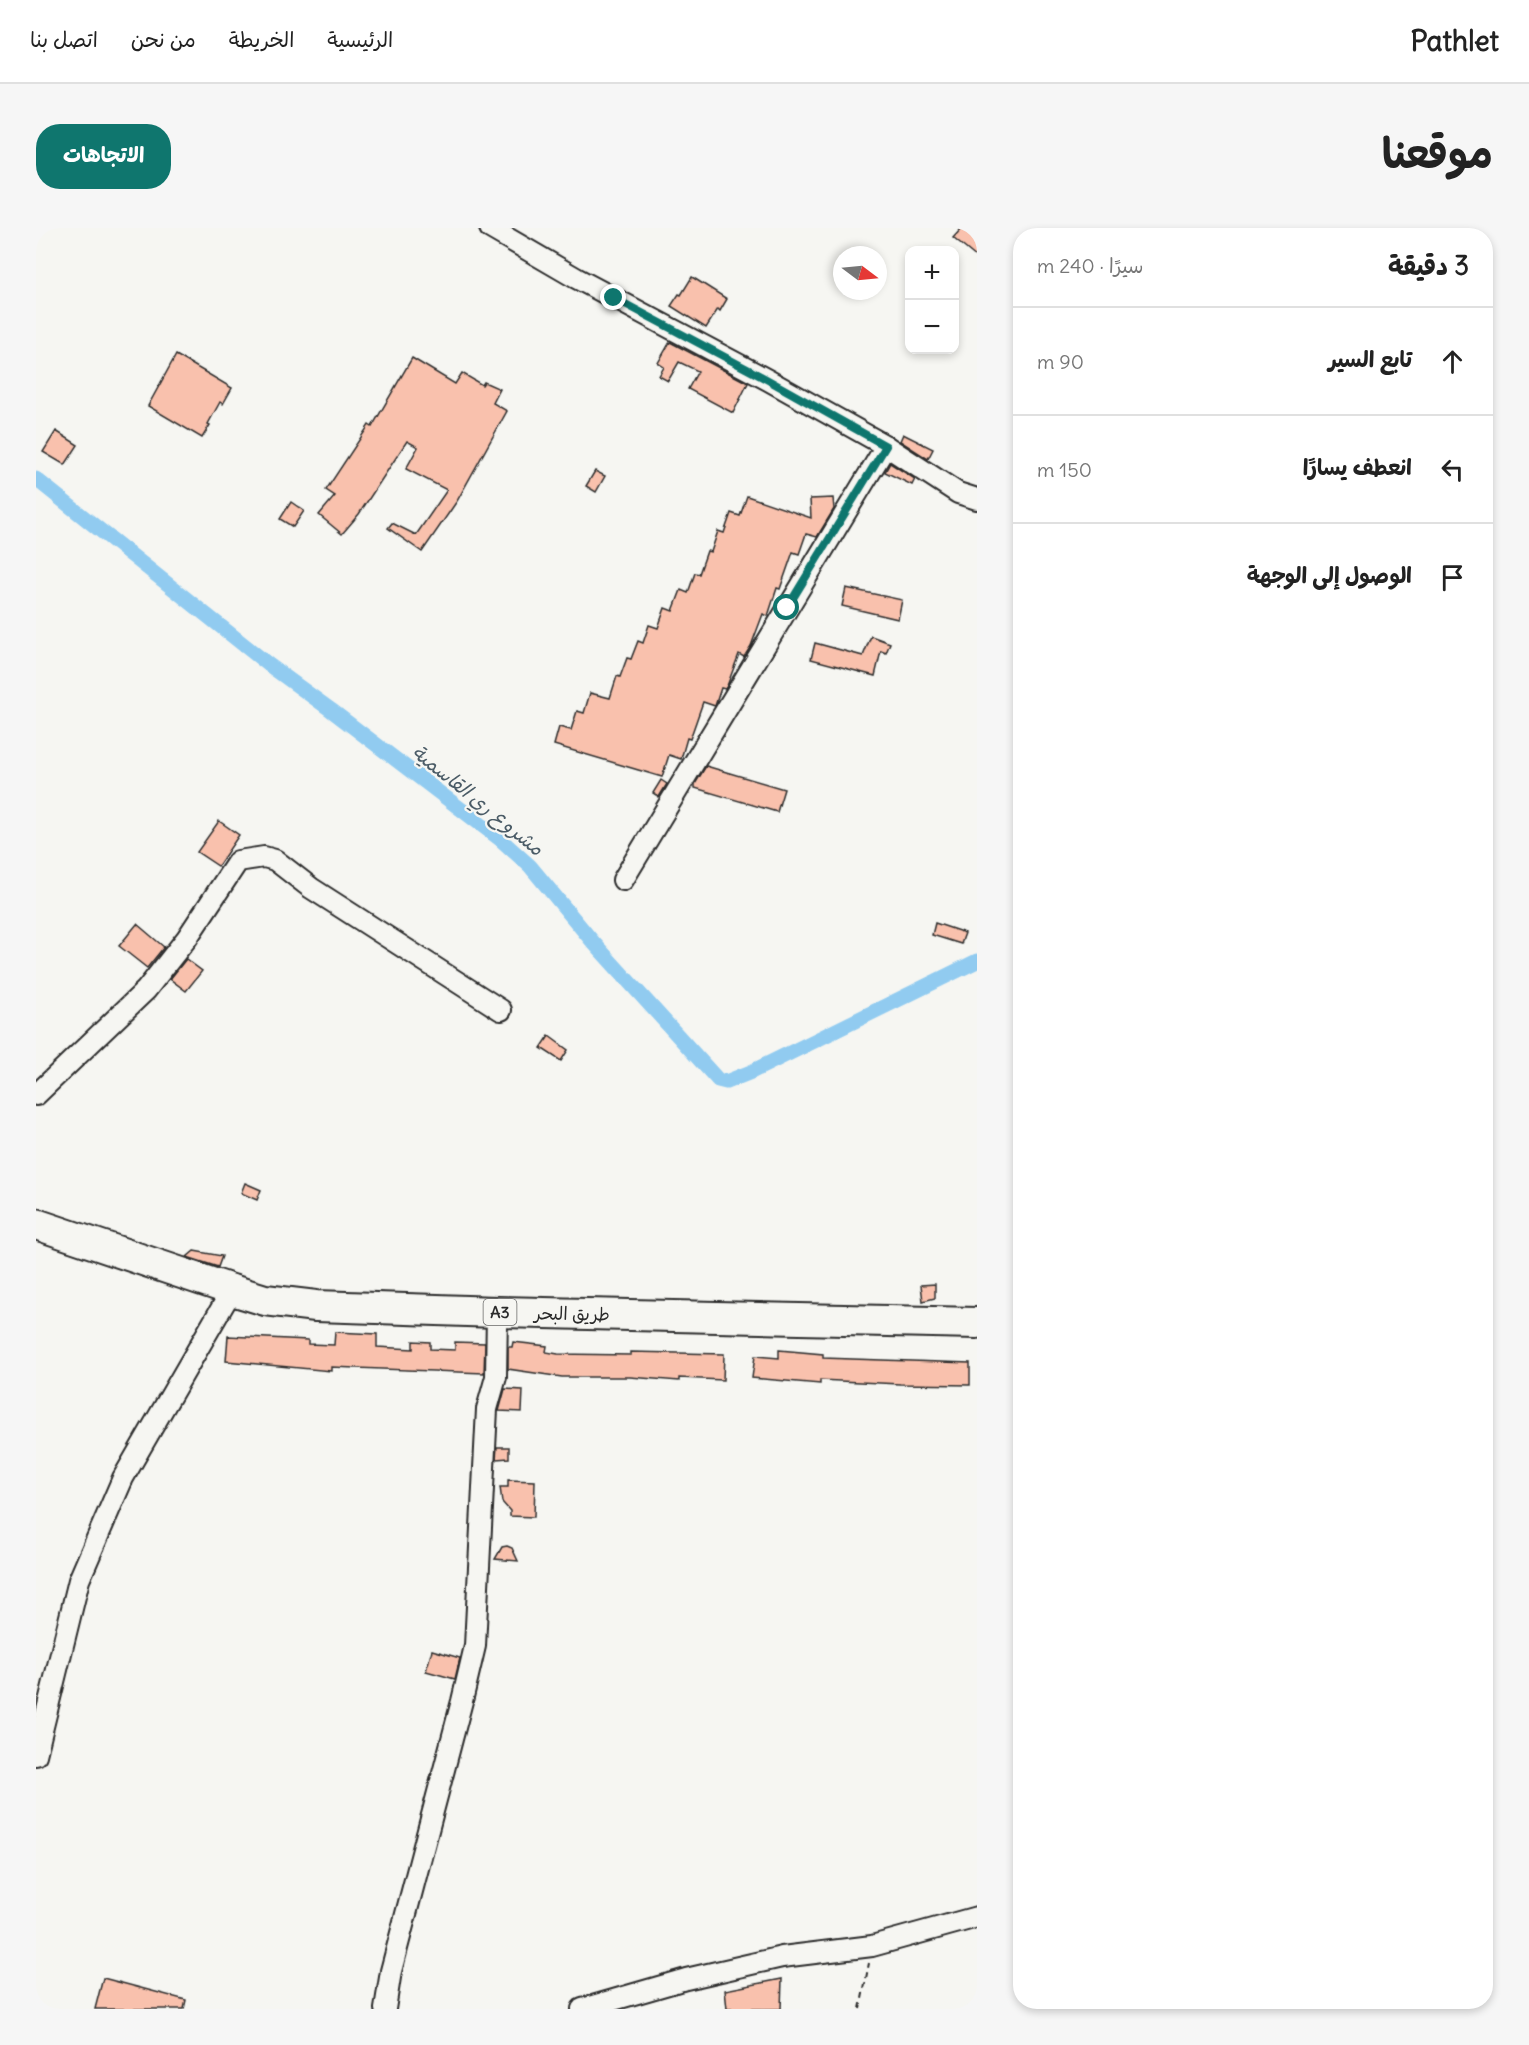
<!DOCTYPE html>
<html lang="ar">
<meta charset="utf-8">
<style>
:root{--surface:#fff;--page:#f6f6f6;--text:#222;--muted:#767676;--line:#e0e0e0;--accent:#0f766e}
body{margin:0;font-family:Delius,"Playpen Sans Arabic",sans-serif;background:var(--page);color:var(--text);direction:rtl}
.controls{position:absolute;right:18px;top:18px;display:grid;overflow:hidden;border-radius:12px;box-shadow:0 3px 9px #0003}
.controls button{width:54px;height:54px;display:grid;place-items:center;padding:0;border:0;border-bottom:2px solid var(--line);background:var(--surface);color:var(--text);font:30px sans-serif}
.compass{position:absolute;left:797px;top:18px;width:54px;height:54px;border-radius:50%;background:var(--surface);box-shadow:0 3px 9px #0003;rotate:106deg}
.stop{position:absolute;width:18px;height:18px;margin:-14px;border:4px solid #0f766e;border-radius:50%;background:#fff}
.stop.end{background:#0f766e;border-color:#fff;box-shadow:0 2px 6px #0008}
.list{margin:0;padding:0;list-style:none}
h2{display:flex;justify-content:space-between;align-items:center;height:78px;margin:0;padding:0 24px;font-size:26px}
h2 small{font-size:20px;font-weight:400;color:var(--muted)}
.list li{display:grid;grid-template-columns:39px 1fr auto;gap:18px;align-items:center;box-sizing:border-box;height:108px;padding:0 24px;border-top:2px solid var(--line)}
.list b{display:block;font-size:22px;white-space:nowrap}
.list em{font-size:20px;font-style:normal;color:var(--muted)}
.icon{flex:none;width:33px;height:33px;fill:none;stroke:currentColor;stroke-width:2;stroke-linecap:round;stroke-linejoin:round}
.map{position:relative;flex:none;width:941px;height:1781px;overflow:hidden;direction:ltr;border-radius:24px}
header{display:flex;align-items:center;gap:36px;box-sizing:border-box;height:84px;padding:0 30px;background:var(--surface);border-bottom:2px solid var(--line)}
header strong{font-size:28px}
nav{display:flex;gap:33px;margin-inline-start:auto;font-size:21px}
.intro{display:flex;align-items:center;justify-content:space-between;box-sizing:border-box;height:144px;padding:0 36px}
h1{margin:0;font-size:42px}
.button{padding:15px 27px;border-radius:24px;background:var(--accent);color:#fff;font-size:21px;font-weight:700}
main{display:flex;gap:36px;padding:0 36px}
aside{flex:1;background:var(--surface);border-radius:24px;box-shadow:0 3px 9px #0003}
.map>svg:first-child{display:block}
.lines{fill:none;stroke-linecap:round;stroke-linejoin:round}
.canal{stroke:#91cbf0;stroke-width:15}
.building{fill:#f9c1ad;stroke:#2b2b2b;stroke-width:1.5}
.minor-casing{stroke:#2b2b2b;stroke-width:24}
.highway-casing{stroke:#2b2b2b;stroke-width:34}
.path{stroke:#2b2b2b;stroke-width:2;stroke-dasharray:6 4.5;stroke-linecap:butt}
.minor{stroke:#f6f6f2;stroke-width:20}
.highway{stroke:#f6f6f2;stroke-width:30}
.route{stroke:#0f766e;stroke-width:8}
.labels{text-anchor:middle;stroke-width:4.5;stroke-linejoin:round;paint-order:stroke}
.shield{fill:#f6f6f2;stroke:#686867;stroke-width:1.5}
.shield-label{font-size:16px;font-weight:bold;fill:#2b2b2b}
.street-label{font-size:18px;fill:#2b2b2b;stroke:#f6f6f2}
.water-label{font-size:20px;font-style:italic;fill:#4a5b66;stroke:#f6f6f2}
</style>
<header>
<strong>Pathlet</strong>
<nav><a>الرئيسية</a><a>الخريطة</a><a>من نحن</a><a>اتصل بنا</a></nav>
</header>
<div class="intro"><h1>موقعنا</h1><a class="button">الاتجاهات</a></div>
<main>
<aside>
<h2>3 دقيقة<small>سيرًا · 240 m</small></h2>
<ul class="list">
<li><svg class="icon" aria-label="ahead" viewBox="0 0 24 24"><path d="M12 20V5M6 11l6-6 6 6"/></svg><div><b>تابع السير</b></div><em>90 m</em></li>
<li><svg class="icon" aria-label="left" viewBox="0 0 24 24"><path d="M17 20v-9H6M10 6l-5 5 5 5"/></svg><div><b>انعطف يسارًا</b></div><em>150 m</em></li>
<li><svg class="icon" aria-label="arrive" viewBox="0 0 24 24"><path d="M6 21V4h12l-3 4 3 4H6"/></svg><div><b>الوصول إلى الوجهة</b></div></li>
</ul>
</aside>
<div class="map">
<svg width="941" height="1781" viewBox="0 0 941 1781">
<rect width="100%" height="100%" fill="#f6f6f2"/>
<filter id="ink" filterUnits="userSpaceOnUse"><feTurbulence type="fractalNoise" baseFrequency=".0167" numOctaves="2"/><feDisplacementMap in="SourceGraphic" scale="12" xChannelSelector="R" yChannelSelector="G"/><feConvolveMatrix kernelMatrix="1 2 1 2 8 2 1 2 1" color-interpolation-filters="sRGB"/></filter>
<g filter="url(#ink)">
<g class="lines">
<polyline class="canal" points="0,251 233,437 295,482 464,611 494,638 557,714 682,852 690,854 715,844 941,733"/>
</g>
<g class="building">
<polygon points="926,0 941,0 941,30 917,10"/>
<polygon points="656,49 691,71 684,83 682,81 670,100 635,78 643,66 645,67"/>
<polygon points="634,114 712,155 697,185 652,161 662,143 643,134 632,153 623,148 628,139 622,135"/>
<polygon points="140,127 196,160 187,176 184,174 172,196 174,197 166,210 112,178"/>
<polygon points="376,130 419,156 426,145 446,157 448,154 464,161 457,175 471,183 421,273 386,324 352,300 356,295 380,307 411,262 370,241 382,219 371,213 323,286 306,306 283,287 299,268 290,262 333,197 336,199"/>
<polygon points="20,203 42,217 29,237 7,224"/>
<polygon points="867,206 897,221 892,231 864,213"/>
<polygon points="854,235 879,251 876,257 849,244"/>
<polygon points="559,243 569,248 560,264 550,258"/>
<polygon points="711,268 775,290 774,271 797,270 798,281 781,309 770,306 763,326 757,324 744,361 741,360 732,388 727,386 715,418 708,429 703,426 691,458 689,461 685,460 679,478 667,474 654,511 651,510 645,531 633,527 626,549 518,517 523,499 535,502 541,483 548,485 554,465 574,470 581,448 584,449 591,430 595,431 602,413 607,415 613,397 622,400 629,380 637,383 645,362 652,365 659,345 663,346 671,323 675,324 682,303 688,305 695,285 704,288"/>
<polygon points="255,274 268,283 257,299 244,291"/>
<polygon points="810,360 866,372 862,391 806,378"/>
<polygon points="835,408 854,415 850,425 845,423 839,448 775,431 779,415 827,428"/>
<polygon points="670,538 748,561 741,584 659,560 659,556"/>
<polygon points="625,552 631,556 623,569 617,565"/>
<polygon points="183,593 203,607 182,638 161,624"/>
<polygon points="899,695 929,705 925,716 896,707"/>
<polygon points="101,696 128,719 111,740 83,718"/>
<polygon points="150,731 166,743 150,763 134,751"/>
<polygon points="513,808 532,822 525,833 505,820"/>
<polygon points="209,955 225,962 221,972 205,965"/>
<polygon points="158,1023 186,1028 182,1039 151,1029"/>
<polygon points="899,1056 899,1070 887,1073 885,1057"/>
<polygon points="299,1104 341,1106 341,1119 377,1121 377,1113 394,1114 394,1121 419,1122 419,1114 449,1115 448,1145 295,1139 295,1143 190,1133 192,1108 272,1112 272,1116 298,1117"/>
<polygon points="477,1114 511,1118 510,1124 522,1126 595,1127 595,1124 688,1126 687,1152 643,1150 643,1153 594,1149 526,1149 472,1141 472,1119 476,1119"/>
<polygon points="743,1122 787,1126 787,1130 934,1135 934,1157 864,1156 784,1152 784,1156 716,1150 719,1128 743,1130"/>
<polygon points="469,1161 487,1162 486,1184 463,1183"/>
<polygon points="461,1219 473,1219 473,1230 460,1231"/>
<polygon points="472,1252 499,1253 498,1289 474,1288 474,1283 466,1274 464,1259 472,1259"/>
<polygon points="471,1318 476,1320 482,1333 459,1331 466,1319"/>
<polygon points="396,1422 424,1430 419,1451 390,1443"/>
<polygon points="67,1750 150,1772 148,1781 59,1781"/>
<polygon points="746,1751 745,1781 691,1781 689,1762"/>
</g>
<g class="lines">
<g class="minor-casing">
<g id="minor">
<polyline points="454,0 540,50 732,152 850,218 922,265 941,271"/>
<polyline points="587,652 850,218"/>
<polyline points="0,867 110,762 151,710 202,633 228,629 239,632 275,660 465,782"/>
<polyline points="0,1527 43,1352 87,1250 196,1062"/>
<polyline points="349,1781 355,1743 426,1473 439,1418 451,1181 460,1149 461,1084"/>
<polyline points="546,1781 650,1751 746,1729 836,1718 941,1689"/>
</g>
</g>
<g class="highway-casing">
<polyline id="highway" points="0,996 196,1062 229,1072 280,1078 461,1084 941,1095"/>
</g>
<polyline class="path" points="824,1781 833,1735"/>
<use href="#minor" class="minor"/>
<use href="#highway" class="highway"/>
</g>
</g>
<g class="lines" filter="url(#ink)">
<polyline class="route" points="578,70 732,152 850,218 751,380"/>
</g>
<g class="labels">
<rect class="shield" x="447.5" y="1071" width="33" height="26" rx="4.5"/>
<g class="shield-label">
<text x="464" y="1090">A3</text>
</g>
<g class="street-label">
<text transform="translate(536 1086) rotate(1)" y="6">طريق البحر</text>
</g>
<g class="water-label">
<text transform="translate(442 572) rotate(39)" y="7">مشروع ري القاسمية</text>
</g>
</g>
</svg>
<div class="controls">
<button>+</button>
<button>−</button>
</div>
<svg class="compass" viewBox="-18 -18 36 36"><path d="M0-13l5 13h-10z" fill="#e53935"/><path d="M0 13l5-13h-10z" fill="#767676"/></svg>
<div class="stop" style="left:751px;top:380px"></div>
<div class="stop end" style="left:578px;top:70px"></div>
</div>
</main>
